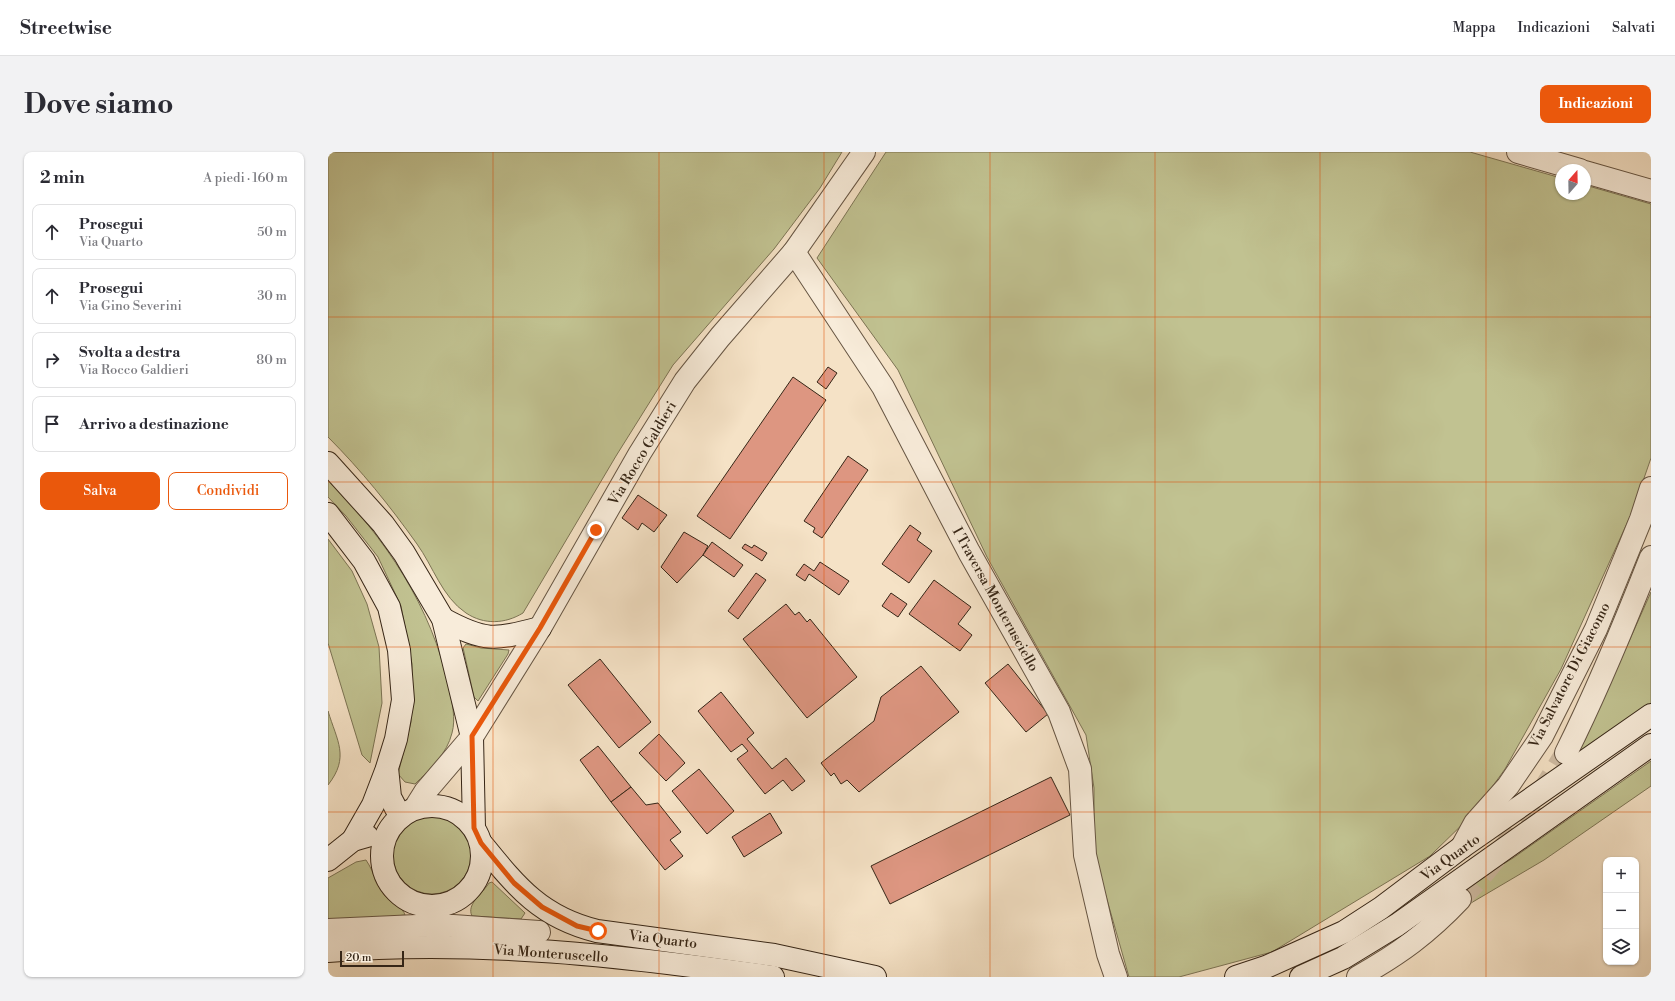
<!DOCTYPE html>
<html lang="it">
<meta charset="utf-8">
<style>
:root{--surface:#fff;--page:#f2f2f3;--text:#2b2b33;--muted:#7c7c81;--line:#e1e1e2;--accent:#ea580c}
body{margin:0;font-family:"Libre Bodoni",serif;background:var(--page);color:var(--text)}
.controls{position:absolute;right:12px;bottom:12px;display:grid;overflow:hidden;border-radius:8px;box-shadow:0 1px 3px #0004}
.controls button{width:36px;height:36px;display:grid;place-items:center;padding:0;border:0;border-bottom:1px solid var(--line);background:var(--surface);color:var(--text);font:20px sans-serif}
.compass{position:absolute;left:1227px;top:12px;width:36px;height:36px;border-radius:50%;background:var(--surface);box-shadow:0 1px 3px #0004;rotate:20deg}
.scale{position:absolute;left:12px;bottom:10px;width:64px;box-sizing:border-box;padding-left:4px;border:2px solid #362617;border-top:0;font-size:11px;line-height:14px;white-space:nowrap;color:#362617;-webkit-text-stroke:3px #f8ecda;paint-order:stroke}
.stop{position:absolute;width:12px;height:12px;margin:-9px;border:3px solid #ea580c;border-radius:50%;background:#fff}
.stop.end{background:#ea580c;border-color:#fff;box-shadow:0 1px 4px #0008}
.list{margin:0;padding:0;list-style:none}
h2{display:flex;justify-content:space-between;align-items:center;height:52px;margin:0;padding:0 16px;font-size:17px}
h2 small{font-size:13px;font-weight:400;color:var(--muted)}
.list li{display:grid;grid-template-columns:26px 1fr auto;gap:12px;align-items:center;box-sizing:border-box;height:56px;margin:0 8px 8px;padding:0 8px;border:1px solid var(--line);border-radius:8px}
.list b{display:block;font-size:15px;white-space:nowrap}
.list p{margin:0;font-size:13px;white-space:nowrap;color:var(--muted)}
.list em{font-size:13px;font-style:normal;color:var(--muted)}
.actions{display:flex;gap:8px;padding:12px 16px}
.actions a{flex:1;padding:9px 0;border:1px solid var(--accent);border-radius:8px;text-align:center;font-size:14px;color:var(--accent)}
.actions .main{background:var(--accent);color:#fff}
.icon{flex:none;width:22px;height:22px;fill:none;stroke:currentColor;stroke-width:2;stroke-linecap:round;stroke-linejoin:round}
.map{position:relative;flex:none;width:1323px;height:825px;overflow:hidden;border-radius:8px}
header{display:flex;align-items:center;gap:24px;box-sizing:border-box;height:56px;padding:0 20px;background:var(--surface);border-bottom:1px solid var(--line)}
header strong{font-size:19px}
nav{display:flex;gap:22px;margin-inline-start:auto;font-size:14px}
.intro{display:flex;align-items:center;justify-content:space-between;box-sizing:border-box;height:96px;padding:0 24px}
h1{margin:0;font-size:28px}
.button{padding:10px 18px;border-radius:8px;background:var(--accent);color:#fff;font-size:14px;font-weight:700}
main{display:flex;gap:24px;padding:0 24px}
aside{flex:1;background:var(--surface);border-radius:8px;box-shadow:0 1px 3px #0004}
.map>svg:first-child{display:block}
.green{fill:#c1c291;stroke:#7c7454}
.building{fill:#dd9681;stroke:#362617}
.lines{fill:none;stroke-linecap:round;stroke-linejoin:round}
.street-tunnel{stroke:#cfbca3;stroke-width:22;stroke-dasharray:22 11;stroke-linecap:butt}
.street-casing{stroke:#665543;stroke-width:24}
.secondary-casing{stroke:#362617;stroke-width:24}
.street{stroke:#f8ecda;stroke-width:22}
.secondary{stroke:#f8ecda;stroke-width:22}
.route{stroke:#ea580c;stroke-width:5}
.grid{fill:none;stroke:#df560d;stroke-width:1;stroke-opacity:0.55}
.labels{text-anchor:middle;stroke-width:3;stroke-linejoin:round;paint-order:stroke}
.street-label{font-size:14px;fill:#362617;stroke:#f8ecda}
</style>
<header>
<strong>Streetwise</strong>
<nav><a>Mappa</a><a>Indicazioni</a><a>Salvati</a></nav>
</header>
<div class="intro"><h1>Dove siamo</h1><a class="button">Indicazioni</a></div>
<main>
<aside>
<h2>2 min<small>A piedi · 160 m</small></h2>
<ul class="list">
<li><svg class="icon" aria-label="ahead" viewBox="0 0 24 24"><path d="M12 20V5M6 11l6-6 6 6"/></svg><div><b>Prosegui</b><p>Via Quarto</p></div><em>50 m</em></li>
<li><svg class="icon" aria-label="ahead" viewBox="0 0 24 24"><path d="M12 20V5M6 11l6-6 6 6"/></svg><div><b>Prosegui</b><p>Via Gino Severini</p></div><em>30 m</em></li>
<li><svg class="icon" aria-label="right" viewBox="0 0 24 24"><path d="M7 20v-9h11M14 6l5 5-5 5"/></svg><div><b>Svolta a destra</b><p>Via Rocco Galdieri</p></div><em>80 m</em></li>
<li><svg class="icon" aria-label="arrive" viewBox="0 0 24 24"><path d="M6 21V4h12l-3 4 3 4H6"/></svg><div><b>Arrivo a destinazione</b></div></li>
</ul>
<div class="actions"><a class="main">Salva</a><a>Condividi</a></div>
</aside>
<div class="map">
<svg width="1323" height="825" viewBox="0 0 1323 825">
<rect width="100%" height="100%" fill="#f5e2c6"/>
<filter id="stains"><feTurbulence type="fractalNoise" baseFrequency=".005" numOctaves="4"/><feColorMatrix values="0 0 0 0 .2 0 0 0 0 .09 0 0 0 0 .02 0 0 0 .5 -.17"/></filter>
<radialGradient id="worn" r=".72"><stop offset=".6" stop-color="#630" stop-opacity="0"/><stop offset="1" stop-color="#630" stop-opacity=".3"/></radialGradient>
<g class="green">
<path d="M0,0H514L492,36L446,97L345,213L288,304L195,461C177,472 156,473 138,461C114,445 105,414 89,392C62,354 33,318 0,285Z"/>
<polygon points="558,0 1142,0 1233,26 1233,42 1257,42 1257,33 1323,52 1323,306 1305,358 1233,517 1177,617 1144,663 1102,704 944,800 851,825 801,825 766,702 766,636 758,583 659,405 570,218 489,106"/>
<path d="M0,328C57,386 104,455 121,536C124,550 128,567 124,581C119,602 102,617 87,632L77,630L70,622L83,570L84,512L73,454L50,405L18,364L0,345Z"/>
<polygon points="0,387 24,419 39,452 51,495 54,551 42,611 34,603 0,491"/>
<polygon points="1323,440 1323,553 1247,606 1239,603 1256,590"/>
<polygon points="138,492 153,496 181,498 180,502 150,549 146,545 136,500 135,496"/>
<path d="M0,559C9,589 22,605 0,633Z"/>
<polygon points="1323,609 1323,634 1216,708 1143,751 1130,740 1185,706"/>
<circle cx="104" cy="703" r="39"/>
<path d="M38,708C47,721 49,737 61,748C67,753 75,756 77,763L0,771V726L28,710Z"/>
<path d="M164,730L197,761L193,767L144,764C138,752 155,741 161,731Z"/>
</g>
<g class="building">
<polygon points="500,215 509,221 498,237 489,230"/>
<polygon points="465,225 498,248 402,387 369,364"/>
<polygon points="520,304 540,318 494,386 485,380 487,376 476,369"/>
<polygon points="310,343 339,363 326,380 314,371 310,378 294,366"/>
<polygon points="582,373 593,381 589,388 604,399 581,431 554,412"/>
<polygon points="356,380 380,394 375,403 349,431 333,415"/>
<polygon points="384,390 415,413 406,425 375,403"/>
<polygon points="417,392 424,396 426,393 439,401 434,409 414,396"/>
<polygon points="492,410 521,429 511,443 481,422 477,429 468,423 476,412 486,419"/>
<polygon points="428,421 438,428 410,467 400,459"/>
<polygon points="606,428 643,455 630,472 644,483 632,499 581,462"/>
<polygon points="563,441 579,452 570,465 554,454"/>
<polygon points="458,452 467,463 471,460 479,470 482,467 529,525 479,566 415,487"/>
<polygon points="272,507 323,570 291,596 240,533"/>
<polygon points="680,512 720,562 698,580 657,531"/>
<polygon points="593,514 631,560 531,640 519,628 513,632 506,621 503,624 493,611 546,569 553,545"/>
<polygon points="393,540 426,581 419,587 444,617 458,606 477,629 464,639 455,628 437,642 409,607 420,599 414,592 403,600 370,559"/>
<polygon points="331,582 357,611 338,629 311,601"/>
<polygon points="270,594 303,635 283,650 252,608"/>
<polygon points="371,617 406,659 379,682 344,639"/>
<polygon points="723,625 742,663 562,752 543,714"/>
<polygon points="303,635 318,653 330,651 353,680 342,688 355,704 337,718 283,650"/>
<polygon points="442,661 454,681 416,705 404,685"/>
</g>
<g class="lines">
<path class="street-tunnel" d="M1132,747C1177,700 1205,656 1238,601"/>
<g class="street-casing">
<g id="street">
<polyline points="1190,0 1252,18"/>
<polyline points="1257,20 1323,39"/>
<polyline points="466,100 555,235 641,400 731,560 752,617 757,703 780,802 788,825"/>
<path d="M1238,601C1270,537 1297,471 1323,405"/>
<polyline points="87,656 97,640 144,585 212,476 312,301 357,229 392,185 466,100 536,0"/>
<polyline points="1134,695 1147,671 1180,634 1214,584 1268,477 1313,367 1323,336"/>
<polyline points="0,778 111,773 211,780"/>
<path d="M1030,825C1071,802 1100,781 1132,747"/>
</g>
</g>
<g class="secondary-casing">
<g id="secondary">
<polyline points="0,311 55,372 76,401 115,467 144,585 146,676"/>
<polyline points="0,362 36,409 61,455 71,498 75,548 68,587 59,616 62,645 72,664"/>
<path d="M115,467C157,490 166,488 212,476"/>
<circle cx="104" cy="704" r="50"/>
<polyline points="25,688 45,653 58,619"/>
<path d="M153,691C188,734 212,765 269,779L446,803L547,825"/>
<polyline points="0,708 25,688 39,684"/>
<polyline points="110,754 111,795"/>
<path d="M0,799C149,787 298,804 445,825"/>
<polyline points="908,825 938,815 1016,780 1053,756 1134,695 1323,563"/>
<polyline points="973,825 1015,806 1069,773 1323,593"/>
</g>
</g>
<use href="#street" class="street"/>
<use href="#secondary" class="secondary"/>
</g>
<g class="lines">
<polyline class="route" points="268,378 212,476 144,584 146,676 153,691 186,731 214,755 249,774 270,779"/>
</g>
<path class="grid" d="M165,0V825M331,0V825M496,0V825M662,0V825M827,0V825M992,0V825M1158,0V825M0,165H1323M0,330H1323M0,495H1323M0,660H1323"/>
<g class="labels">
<g class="street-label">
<text transform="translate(314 301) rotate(-59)" y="5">Via Rocco Galdieri</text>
<text transform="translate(668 447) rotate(61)" y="5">I Traversa Monterusciello</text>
<text transform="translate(1241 523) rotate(-63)" y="5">Via Salvatore Di Giacomo</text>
<text transform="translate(1122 705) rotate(-36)" y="5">Via Quarto</text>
<text transform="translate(335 787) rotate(7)" y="5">Via Quarto</text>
<text transform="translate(223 801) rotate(4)" y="5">Via Monteruscello</text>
</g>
</g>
<rect width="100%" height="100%" filter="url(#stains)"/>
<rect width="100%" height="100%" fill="url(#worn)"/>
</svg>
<div class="controls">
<button>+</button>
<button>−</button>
<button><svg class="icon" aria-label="layers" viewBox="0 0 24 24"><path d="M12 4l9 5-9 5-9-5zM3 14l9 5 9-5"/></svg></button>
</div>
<svg class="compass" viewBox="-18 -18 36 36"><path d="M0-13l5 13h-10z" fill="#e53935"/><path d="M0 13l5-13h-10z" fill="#7c7c81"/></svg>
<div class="scale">20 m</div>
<div class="stop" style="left:270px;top:779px"></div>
<div class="stop end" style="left:268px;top:378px"></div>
</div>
</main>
